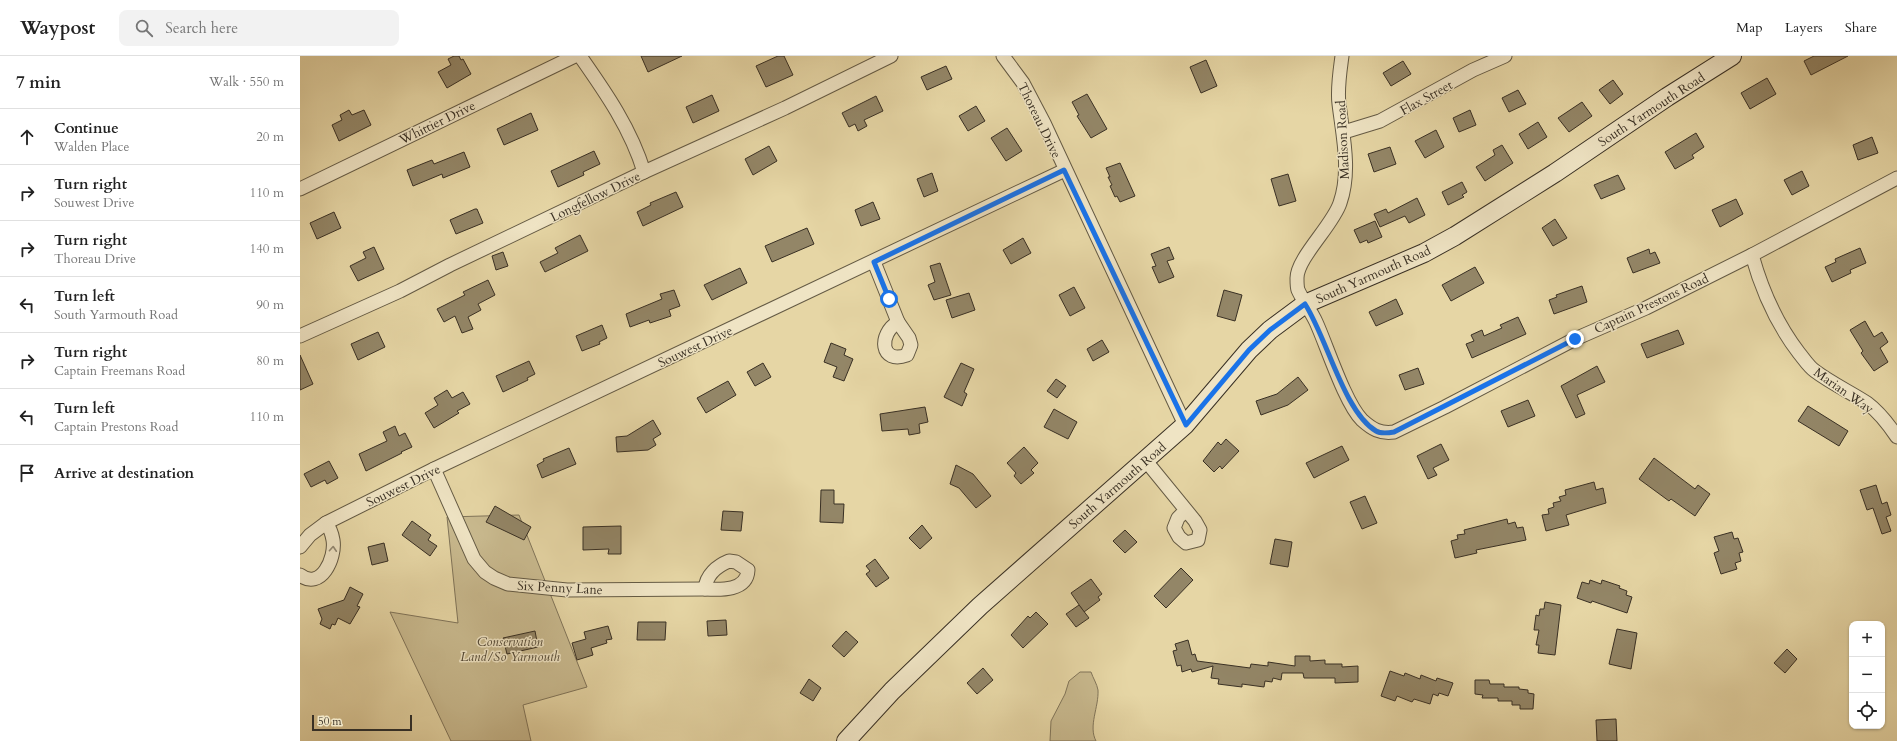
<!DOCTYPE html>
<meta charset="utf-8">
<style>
:root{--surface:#fff;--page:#f2f2f2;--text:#222;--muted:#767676;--line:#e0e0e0}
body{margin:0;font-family:Cardo,serif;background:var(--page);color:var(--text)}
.controls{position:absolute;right:12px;bottom:12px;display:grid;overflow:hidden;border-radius:8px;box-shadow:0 1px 3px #0004}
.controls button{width:36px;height:36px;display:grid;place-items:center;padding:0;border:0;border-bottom:1px solid var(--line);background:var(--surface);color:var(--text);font:20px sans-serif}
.scale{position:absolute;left:12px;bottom:10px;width:100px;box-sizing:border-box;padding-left:4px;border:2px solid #393024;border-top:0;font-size:11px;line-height:14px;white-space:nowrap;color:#393024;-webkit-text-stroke:3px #efe4c4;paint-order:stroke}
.stop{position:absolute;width:12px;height:12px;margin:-9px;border:3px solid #1a73e8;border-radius:50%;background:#fff}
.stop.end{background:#1a73e8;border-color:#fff;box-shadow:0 1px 4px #0008}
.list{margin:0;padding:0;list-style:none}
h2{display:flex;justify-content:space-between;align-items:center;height:52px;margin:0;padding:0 16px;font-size:17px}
h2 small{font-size:13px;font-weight:400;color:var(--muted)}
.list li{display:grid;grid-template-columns:26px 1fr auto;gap:12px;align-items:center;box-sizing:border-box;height:56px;padding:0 16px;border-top:1px solid var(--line)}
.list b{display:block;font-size:15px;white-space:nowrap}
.list p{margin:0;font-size:13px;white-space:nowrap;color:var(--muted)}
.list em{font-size:13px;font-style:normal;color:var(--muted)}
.icon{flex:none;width:22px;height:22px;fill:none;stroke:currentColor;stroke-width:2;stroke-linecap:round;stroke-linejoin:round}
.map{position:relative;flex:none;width:1597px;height:685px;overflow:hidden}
header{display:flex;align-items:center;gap:24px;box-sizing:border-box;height:56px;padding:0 20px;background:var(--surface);border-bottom:1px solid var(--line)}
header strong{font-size:19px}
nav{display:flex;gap:22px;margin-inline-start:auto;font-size:14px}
.search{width:280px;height:36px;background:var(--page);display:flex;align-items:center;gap:10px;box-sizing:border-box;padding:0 14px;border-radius:8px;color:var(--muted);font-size:15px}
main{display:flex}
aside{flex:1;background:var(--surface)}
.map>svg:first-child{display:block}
.green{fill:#c9ba8f;stroke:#81755a}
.building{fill:#938667;stroke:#393024}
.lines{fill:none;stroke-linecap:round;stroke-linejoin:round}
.street-casing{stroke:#645a44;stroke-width:15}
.secondary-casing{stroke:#393024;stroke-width:20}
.street{stroke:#efe4c4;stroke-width:13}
.secondary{stroke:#efe4c4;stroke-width:18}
.oneway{stroke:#948a74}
.route{stroke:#1a73e8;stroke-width:5}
.labels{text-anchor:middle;stroke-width:3;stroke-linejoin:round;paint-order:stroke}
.street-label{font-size:13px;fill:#393024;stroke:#efe4c4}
.park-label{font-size:13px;font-style:italic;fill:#564c39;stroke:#efe4c4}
</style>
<header>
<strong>Waypost</strong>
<div class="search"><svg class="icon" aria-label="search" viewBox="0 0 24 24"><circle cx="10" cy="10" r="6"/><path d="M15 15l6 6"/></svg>Search here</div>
<nav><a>Map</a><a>Layers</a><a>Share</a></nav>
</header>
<main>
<aside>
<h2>7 min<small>Walk · 550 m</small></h2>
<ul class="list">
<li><svg class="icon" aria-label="ahead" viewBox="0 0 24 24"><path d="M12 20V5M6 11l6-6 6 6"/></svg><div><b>Continue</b><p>Walden Place</p></div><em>20 m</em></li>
<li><svg class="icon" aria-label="right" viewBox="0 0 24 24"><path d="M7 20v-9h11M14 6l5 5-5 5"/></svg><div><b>Turn right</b><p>Souwest Drive</p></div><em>110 m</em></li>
<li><svg class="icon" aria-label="right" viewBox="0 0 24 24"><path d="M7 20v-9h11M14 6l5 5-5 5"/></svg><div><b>Turn right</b><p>Thoreau Drive</p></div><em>140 m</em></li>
<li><svg class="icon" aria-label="left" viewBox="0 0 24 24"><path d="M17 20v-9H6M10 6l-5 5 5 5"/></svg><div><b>Turn left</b><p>South Yarmouth Road</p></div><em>90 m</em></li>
<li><svg class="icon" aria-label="right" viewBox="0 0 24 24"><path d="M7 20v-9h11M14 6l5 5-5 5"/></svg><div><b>Turn right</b><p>Captain Freemans Road</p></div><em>80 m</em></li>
<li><svg class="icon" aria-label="left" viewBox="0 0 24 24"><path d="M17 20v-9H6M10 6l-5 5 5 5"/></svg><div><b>Turn left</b><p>Captain Prestons Road</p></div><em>110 m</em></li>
<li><svg class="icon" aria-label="arrive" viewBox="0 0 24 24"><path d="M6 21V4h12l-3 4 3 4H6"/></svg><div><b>Arrive at destination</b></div></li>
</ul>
</aside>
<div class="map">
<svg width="1597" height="685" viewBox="0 0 1597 685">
<rect width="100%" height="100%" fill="#e6d6a5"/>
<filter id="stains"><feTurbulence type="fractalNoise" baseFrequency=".005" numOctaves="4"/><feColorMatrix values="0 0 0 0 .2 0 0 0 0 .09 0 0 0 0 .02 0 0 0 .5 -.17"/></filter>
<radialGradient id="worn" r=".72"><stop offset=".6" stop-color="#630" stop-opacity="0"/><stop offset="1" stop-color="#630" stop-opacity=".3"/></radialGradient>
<g class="green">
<polygon points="219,459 287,631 223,649 231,685 151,685 90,556 158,567 147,461"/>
<path d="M780,616H791C793,622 797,628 798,634C799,651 788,670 796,685H750L751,665L765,638L769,625Z"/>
</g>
<g class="building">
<polygon points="154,0 159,0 161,4 163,3 171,18 147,32 138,16 151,9 148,3"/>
<polygon points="341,0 382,0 348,16"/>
<polygon points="478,0 484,0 493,19 466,31 456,10"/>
<polygon points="1514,0 1548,0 1511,19 1504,5"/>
<polygon points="906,4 917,30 901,37 890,11"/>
<polygon points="1103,5 1111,18 1091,30 1083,17"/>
<polygon points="646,10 652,23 627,34 621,21"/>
<polygon points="1467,22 1476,38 1450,53 1441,37"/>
<polygon points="1313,24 1323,38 1310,48 1299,34"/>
<polygon points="1218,34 1226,48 1209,56 1202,42"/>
<polygon points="787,38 807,73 791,82 777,60 779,59 772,46"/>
<polygon points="412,39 419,55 393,67 386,51"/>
<polygon points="576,40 583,55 564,64 567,70 558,75 555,68 549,71 542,57"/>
<polygon points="1282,46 1292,60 1269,76 1258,62"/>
<polygon points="676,50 685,65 668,75 659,60"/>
<polygon points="49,54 52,59 64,54 71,69 39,85 32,69 42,64 40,59"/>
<polygon points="1170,54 1176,69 1159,76 1153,62"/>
<polygon points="231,57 238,74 204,89 197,73"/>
<polygon points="1238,66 1247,81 1228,93 1219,78"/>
<polygon points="707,72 722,95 706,105 691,82"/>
<polygon points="1136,74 1144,91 1125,102 1115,85"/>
<polygon points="1396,77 1404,91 1392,99 1394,102 1375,113 1365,96"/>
<polygon points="1572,81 1578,97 1558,104 1553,89"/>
<polygon points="1202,89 1213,107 1185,125 1176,111 1195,99 1193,94"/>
<polygon points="469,90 477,105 453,119 445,103"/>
<polygon points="1090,91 1096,108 1074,116 1068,98"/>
<polygon points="294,95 300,108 283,116 284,119 258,131 251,115"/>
<polygon points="164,96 170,111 143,122 142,118 113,130 107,114 132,104 134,108"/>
<polygon points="820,107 835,140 820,146 817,140 815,141 810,130 812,129 808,121 810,121 806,112"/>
<polygon points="1502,115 1509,130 1492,139 1484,124"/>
<polygon points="632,117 638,135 624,141 617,123"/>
<polygon points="988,118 996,145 979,150 971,123"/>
<polygon points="1318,119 1325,133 1301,143 1294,129"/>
<polygon points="1162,126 1167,136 1162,139 1164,141 1148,149 1142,136"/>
<polygon points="376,136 383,151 343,170 337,156 351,149 350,147"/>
<polygon points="1117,142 1125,159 1109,167 1105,160 1080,171 1074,158 1086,153 1088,157"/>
<polygon points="1436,143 1443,158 1420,171 1412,154"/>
<polygon points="573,146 580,163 561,170 555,154"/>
<polygon points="175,153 177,153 183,167 156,178 150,164"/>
<polygon points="34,156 41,172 17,183 10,167"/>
<polygon points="1255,163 1267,182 1253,190 1242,172"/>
<polygon points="1075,165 1082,181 1068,187 1067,184 1060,187 1054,174"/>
<polygon points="507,172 514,188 472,206 465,190"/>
<polygon points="280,179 288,195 245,216 240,206 258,197 255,192"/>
<polygon points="723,182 731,197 711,208 703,194"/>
<polygon points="74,191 84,213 58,225 50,210 66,202 63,196"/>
<polygon points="869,191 874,203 867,205 874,221 859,227 852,211 856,210 851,198"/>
<polygon points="1560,192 1566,207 1550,214 1551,217 1532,226 1525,211 1536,206 1535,203"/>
<polygon points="1349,193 1350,198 1355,196 1360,207 1333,217 1327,202"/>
<polygon points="203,196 208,210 196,214 192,200"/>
<polygon points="640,207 651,239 634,244 628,229 635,226 630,210"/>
<polygon points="1175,211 1184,227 1151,245 1142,229"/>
<polygon points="440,212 447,227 412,244 404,229"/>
<polygon points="188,224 195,239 178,248 181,254 168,261 173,273 162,277 155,260 144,266 137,253 165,239 163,236"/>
<polygon points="1282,230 1287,246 1254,258 1249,244 1257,241 1256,239"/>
<polygon points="774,231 785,252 770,260 759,239"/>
<polygon points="374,234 380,250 369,254 371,260 350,267 349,264 330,271 326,258 362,243 360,238"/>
<polygon points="924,234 942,239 935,265 917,260"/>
<polygon points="669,237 675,254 652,262 646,244"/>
<polygon points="1096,243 1103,258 1076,270 1069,256"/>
<polygon points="1218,261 1226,278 1172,302 1166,288 1174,285 1171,279 1182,274 1184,280 1202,272 1200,269"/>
<polygon points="1565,265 1574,281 1582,276 1588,286 1580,292 1588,306 1574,315 1561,297 1563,295 1550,274"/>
<polygon points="302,269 307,282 299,286 300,288 282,295 276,280"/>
<polygon points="1378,274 1384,288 1347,302 1341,288"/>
<polygon points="78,276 85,291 58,304 51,288"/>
<polygon points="802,284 809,296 793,305 787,293"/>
<polygon points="531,287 546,293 544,299 553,303 544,325 533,321 537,311 524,306"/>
<polygon points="0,299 13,328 0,334"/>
<polygon points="229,305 235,318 227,322 228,324 203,336 196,320"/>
<polygon points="463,307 471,321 455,330 447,316"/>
<polygon points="661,307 674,313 664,336 667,338 662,350 644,341"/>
<polygon points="1297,310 1305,326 1277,339 1285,358 1276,362 1261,330"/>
<polygon points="1118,312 1124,328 1105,334 1099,319"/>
<polygon points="998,321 1008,334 988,349 961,359 956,345 977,338"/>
<polygon points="756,323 766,330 757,342 747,335"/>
<polygon points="428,325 436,339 406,357 397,342"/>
<polygon points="147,334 152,342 163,336 170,348 157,355 159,357 134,372 125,357 138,349 134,342"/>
<polygon points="1228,344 1235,360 1208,371 1201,355"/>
<polygon points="1508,350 1548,375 1539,390 1498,365"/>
<polygon points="625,351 628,366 619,368 620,377 609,379 608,373 582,375 580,358"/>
<polygon points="754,353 777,366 768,383 744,371"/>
<polygon points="353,364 361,378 353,383 356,389 348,394 317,396 316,381 327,380"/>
<polygon points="95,370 99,380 105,377 112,391 101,396 102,397 66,415 59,398 87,385 83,376"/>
<polygon points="926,383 939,395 922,413 920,410 914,416 903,405 918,386 921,389"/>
<polygon points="1141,388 1149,404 1133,412 1137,419 1128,423 1117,400"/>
<polygon points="1042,390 1049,404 1014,422 1006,407"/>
<polygon points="724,391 738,407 731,414 734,417 721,428 714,420 716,417 707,407"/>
<polygon points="269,392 276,408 242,422 237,409 244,405 243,403"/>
<polygon points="1354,402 1395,433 1398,429 1410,438 1395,460 1371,443 1369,445 1339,423"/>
<polygon points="29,405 38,422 27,428 25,424 11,431 4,418"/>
<polygon points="656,409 673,418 691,440 676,452 659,432 650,428"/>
<polygon points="1294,426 1296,434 1303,432 1306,447 1266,459 1269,469 1246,475 1242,459 1249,458 1248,453 1254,451 1253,447 1261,445 1259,441 1266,439 1265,434"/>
<polygon points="1576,429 1582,448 1587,446 1591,459 1586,461 1591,475 1582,478 1573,452 1567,454 1560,434"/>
<polygon points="521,434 534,434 534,448 544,448 543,467 520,466"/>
<polygon points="1065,440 1077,467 1062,473 1050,446"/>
<polygon points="195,450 231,471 224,484 186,466"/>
<polygon points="423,455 443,456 441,475 421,474"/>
<polygon points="1207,463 1208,468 1215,466 1217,472 1223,471 1226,484 1176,494 1177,497 1155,502 1151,485 1158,483 1157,479 1165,478 1164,474"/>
<polygon points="112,465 131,479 128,484 137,490 130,500 102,479"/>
<polygon points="622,469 632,482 620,493 609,482"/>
<polygon points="321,470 321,498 308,498 309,493 283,494 283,471"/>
<polygon points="825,474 837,486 825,497 813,485"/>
<polygon points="1432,476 1434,483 1438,482 1443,496 1439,497 1441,505 1435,507 1437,513 1421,518 1414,497 1419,495 1414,481"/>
<polygon points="975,483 992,486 988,511 970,508"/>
<polygon points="84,487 88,505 72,509 68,491"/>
<polygon points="575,503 589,522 576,531 566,518 570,515 566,510"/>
<polygon points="881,512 893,524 866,552 854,540"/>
<polygon points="791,523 802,538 798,541 800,544 784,556 771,537"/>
<polygon points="1290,524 1301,528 1302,524 1320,530 1319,532 1327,535 1326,539 1332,541 1327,557 1292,545 1291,547 1277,542 1282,526 1289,528"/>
<polygon points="50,531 63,538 57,550 60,551 50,568 38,562 35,569 32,568 30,573 20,568 22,563 18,553 44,544"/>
<polygon points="1245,546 1261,549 1255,599 1238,597 1239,589 1236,589 1239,574 1234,574 1236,559 1239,560 1240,553 1244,553"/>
<polygon points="779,549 789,562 776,571 766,558"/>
<polygon points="736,556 748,568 723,592 711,579 728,560 730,562"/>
<polygon points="426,564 427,579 408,580 407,565"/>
<polygon points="338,566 366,566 365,584 337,584"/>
<polygon points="308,570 312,583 306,584 307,587 291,592 293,599 277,604 272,587 286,583 284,576"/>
<polygon points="1317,573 1337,577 1331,613 1309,608"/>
<polygon points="235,575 238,591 207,598 203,582"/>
<polygon points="546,575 558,586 544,601 532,590"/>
<polygon points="888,584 892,599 895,598 897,605 950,612 951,608 968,610 968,606 995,610 995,600 1010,600 1010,605 1025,604 1025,608 1042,608 1042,611 1058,610 1058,626 1035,627 1035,622 1004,622 1003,617 982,617 981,624 973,622 972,626 965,625 964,631 942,628 942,631 918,628 919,623 911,622 913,610 892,616 891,613 882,616 881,609 877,610 873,595 877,594 875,588"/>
<polygon points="1487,593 1497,603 1485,617 1474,607"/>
<polygon points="683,612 693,624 677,638 667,627"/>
<polygon points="1090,615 1104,620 1105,617 1120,623 1121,619 1136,625 1137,622 1153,627 1148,640 1139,637 1138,640 1133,638 1130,648 1114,643 1112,646 1097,640 1095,645 1081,640"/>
<polygon points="509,623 521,632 513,645 500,637"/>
<polygon points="1175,624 1189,624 1190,628 1204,628 1204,631 1219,631 1219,633 1228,634 1228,637 1234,638 1233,653 1220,653 1220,649 1212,649 1212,645 1198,645 1198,642 1182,642 1183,639 1175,638"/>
<polygon points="1316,663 1317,685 1297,685 1296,664"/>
</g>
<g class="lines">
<g class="street-casing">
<g id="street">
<path d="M280,0C306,37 331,73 344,116"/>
<polyline points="703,0 723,27 744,67 885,369"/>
<path d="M1042,0C1040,15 1037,33 1039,48C1043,81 1051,115 1040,147C1033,169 997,202 997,222C997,226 997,231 998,234C1003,245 1011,255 1016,266C1027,290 1045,347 1062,364C1072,373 1080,378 1094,376L1145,351L1275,283L1346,252L1452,199L1597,122"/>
<polyline points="1044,76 1080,65 1173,14 1205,0"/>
<polyline points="0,133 275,0"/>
<path d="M1452,199C1462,235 1476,267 1499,297C1504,303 1509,311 1515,315C1531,327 1550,336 1567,347C1579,356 1589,369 1597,381"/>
<polyline points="574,206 598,266"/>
<path d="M598,266L609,282L611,289L607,299C580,309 578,278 598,266Z"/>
<polyline points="0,280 100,235 150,209 344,116 485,52 591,0"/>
<polyline points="846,405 895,465 900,474 898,484 886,487 879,481 874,472 878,462 886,454"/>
<polyline points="134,413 174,503 185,516 194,522 208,528 267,534 405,533"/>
<polyline points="26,467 134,413 765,114"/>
<path d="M0,491L10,479L26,467C30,472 32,478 33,484C36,502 21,535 0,519"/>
<path d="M429,505L436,506L448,514C447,535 421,534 405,533C406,519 417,510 429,505Z"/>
</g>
</g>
<g class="secondary-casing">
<polyline id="secondary" points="546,685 592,635 680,550 885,369 949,294 970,274 1005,248 1124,197 1155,180 1255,117 1367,41 1432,0"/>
</g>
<use href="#street" class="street"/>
<use href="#secondary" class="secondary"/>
</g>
<defs><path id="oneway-chevron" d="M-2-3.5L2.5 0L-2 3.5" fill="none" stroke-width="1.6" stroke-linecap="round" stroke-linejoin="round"/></defs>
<use class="oneway" href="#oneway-chevron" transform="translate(33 493) rotate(-86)"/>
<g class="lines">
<path class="route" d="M589,243L574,206L764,114L886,369L949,294L970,274L1005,248C1027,282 1044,356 1076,375C1081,378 1088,377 1094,376L1275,283"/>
</g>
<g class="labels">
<g class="street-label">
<text transform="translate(1126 41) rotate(-29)" y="5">Flax Street</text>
<text transform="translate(1351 53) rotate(-33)" y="5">South Yarmouth Road</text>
<text transform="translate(740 64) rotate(64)" y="5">Thoreau Drive</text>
<text transform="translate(137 66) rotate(-26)" y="5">Whittier Drive</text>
<text transform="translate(1042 84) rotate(-93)" y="5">Madison Road</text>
<text transform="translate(295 140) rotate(-26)" y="5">Longfellow Drive</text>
<text transform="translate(1073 218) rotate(-24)" y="5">South Yarmouth Road</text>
<text transform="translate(1351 247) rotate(-25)" y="5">Captain Prestons Road</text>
<text transform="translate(395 290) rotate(-25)" y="5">Souwest Drive</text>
<text transform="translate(1544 334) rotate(35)" y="5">Marian Way</text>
<text transform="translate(103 429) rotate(-26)" y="5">Souwest Drive</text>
<text transform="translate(817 429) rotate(-41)" y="5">South Yarmouth Road</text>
<text transform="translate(260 531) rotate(3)" y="5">Six Penny Lane</text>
</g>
<g class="park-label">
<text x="210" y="590">Conservation<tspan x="210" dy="15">Land/So Yarmouth</tspan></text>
</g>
</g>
<rect width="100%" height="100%" filter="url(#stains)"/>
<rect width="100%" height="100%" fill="url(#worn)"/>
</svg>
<div class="controls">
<button>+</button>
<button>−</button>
<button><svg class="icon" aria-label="locate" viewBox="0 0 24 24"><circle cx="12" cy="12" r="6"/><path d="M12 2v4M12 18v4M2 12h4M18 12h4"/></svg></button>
</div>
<div class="scale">50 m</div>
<div class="stop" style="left:589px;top:243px"></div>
<div class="stop end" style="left:1275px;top:283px"></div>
</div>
</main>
